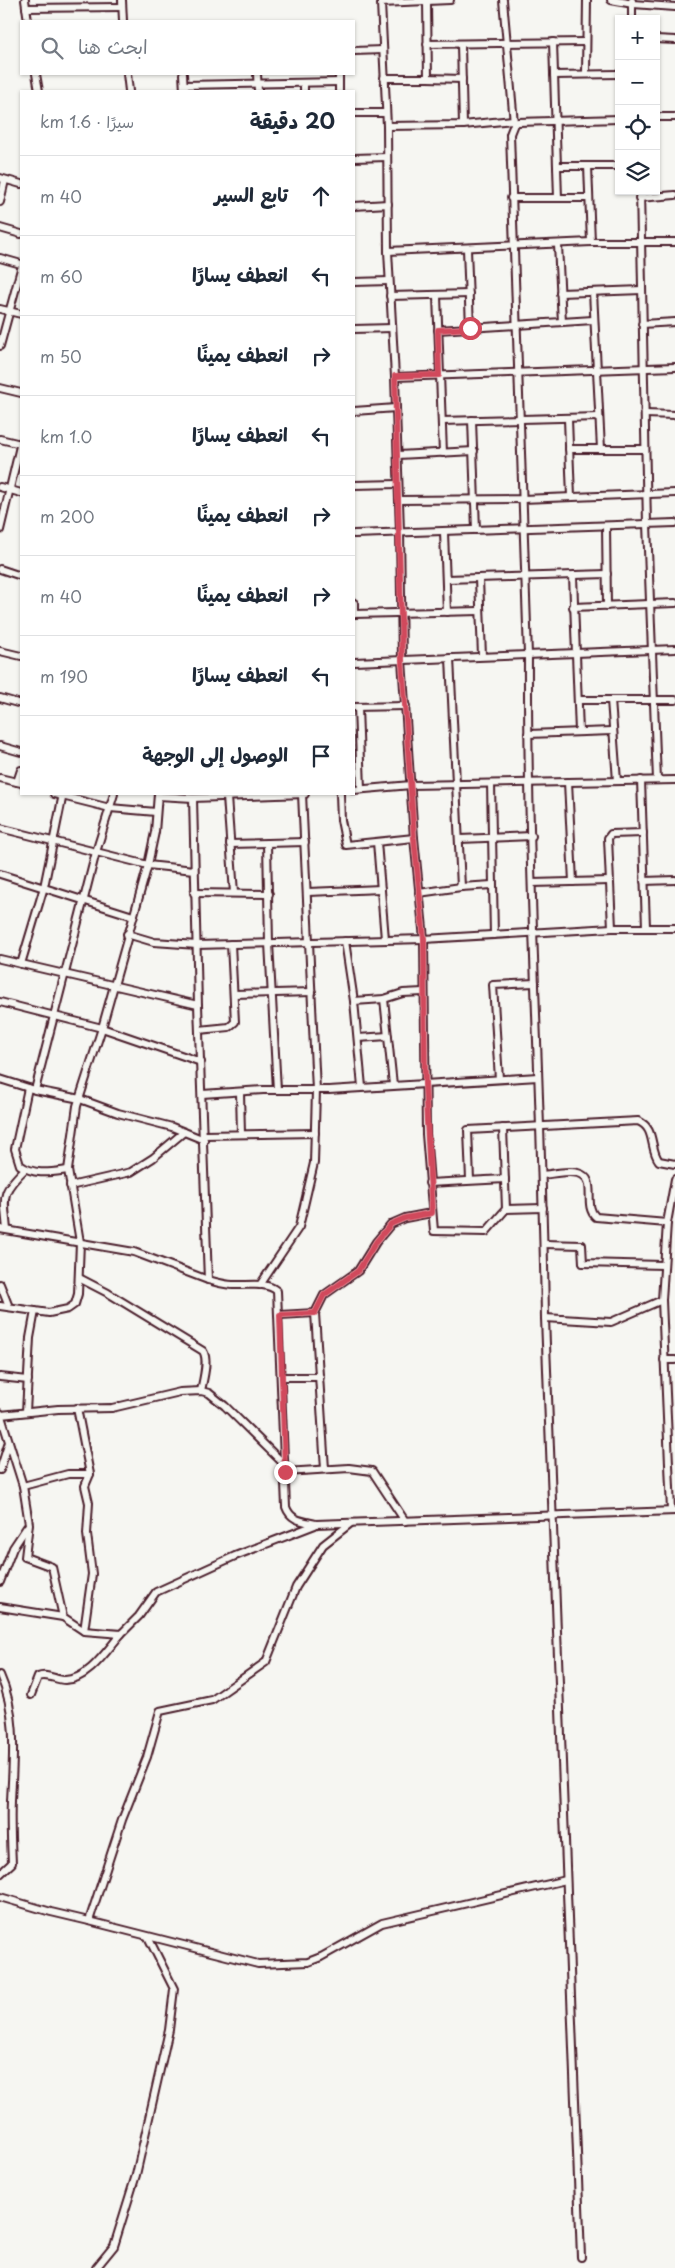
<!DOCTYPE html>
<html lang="ar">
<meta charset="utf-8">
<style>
:root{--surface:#fff;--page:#f6f6f7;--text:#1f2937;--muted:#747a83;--line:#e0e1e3}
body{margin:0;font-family:"Playpen Sans","Playpen Sans Arabic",sans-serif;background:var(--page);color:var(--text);direction:rtl}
.controls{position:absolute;right:15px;top:15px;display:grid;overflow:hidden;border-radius:0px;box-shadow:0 1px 4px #0004}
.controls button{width:45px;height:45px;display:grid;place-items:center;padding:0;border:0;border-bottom:1px solid var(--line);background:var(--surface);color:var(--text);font:25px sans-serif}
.stop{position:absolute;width:15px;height:15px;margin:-11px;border:4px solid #d1495b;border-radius:50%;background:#fff}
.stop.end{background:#d1495b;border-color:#fff;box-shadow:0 1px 5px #0008}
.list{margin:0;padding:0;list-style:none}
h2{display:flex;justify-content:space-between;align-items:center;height:65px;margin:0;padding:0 20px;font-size:21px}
h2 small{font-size:16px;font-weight:400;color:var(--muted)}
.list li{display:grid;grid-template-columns:32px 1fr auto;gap:15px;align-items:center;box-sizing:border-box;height:80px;padding:0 20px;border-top:1px solid var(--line)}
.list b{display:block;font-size:19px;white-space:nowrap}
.list em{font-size:16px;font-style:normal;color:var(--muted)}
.icon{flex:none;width:28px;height:28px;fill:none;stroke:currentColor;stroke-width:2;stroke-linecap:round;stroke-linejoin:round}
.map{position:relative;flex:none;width:675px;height:2268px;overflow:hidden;direction:ltr}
.search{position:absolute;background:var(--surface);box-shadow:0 1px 4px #0004;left:20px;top:20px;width:335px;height:55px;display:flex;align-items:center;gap:12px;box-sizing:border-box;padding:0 18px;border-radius:0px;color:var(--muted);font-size:19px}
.panel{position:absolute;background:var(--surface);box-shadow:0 1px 4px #0004;left:20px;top:90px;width:335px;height:705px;border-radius:0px;direction:rtl}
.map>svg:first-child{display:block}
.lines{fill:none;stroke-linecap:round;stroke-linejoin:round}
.minor-casing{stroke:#4a1f2b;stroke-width:10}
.minor{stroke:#f6f6f2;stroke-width:6}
.route{stroke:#d1495b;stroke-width:6}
</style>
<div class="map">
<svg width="675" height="2268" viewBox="0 0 675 2268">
<rect width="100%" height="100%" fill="#f6f6f2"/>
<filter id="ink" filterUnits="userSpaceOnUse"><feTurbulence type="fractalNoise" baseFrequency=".02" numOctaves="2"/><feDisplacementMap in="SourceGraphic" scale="10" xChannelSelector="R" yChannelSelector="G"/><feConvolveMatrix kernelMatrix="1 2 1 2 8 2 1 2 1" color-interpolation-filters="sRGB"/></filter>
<g filter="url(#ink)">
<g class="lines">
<g class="minor-casing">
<g id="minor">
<polyline points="25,0 28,21"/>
<polyline points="122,0 123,21"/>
<polyline points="450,0 381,3 387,126 388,251 395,377 400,532 402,660 414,838 424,939 426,1134 434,1231 486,1232 506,1209 503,1128"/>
<polyline points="503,0 514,123"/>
<polyline points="611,0 633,4 675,7"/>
<polyline points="632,1 632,19"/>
<polyline points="26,8 122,7"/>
<polyline points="656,39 675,40"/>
<polyline points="553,42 558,198"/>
<polyline points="427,44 585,42"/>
<polyline points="461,45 463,125"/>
<polyline points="354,51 383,50"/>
<polyline points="36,74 39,91"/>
<polyline points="127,74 129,91"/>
<polyline points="183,74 184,91"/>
<polyline points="257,74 258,91"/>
<polyline points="339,74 339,91"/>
<polyline points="586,74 587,0"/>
<polyline points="554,75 619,74"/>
<polyline points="384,78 428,78 427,2"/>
<polyline points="428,78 462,79"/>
<polyline points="304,83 304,91"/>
<polyline points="184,85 339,82"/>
<polyline points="354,113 386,113"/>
<polyline points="656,117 675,117"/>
<polyline points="387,126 463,125 513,120"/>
<polyline points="354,158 387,157"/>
<polyline points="558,166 619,166"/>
<polyline points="588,166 591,242"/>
<polyline points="0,178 21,184"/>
<polyline points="640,191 647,524 657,780"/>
<polyline points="511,198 589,198"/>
<polyline points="639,198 675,195"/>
<polyline points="0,202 5,180"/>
<polyline points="354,206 388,204"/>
<polyline points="0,228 21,234"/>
<polyline points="558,245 562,322"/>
<polyline points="467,249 470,328"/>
<polyline points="388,251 591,242 675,242"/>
<polyline points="0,258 21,264"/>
<polyline points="354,282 389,281"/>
<polyline points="593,292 601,449"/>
<polyline points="560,293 642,290"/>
<polyline points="390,296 469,294"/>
<polyline points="437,296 443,453"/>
<polyline points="0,309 21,314"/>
<polyline points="642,324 675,322"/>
<polyline points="354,329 392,328"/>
<polyline points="438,330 593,320"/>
<polyline points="0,346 21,269"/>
<polyline points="395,377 675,367"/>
<polyline points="0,388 21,393"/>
<polyline points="354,411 396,408"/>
<polyline points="645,414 675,415"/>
<polyline points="568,419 571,497"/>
<polyline points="472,420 476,530"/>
<polyline points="442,421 599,417"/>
<polyline points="0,439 21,444"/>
<polyline points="569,449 645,449"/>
<polyline points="398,455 474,451"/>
<polyline points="354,485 398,484"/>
<polyline points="0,487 21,493"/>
<polyline points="399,500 522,499 675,493"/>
<polyline points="606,526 607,606"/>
<polyline points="0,530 21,442"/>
<polyline points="444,532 447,612"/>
<polyline points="354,534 675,523"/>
<polyline points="0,569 21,576"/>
<polyline points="573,576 579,732"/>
<polyline points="447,579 607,574"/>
<polyline points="479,579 482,656"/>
<polyline points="354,603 354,614"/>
<polyline points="573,607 675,603"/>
<polyline points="354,614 480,611"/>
<polyline points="0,651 21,656"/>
<polyline points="450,658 461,887"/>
<polyline points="354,662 675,649"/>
<polyline points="0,698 21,704"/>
<polyline points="578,700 675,700"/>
<polyline points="611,700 617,781"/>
<polyline points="354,707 406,706"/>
<polyline points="358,707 361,789"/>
<polyline points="528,734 612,731"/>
<polyline points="0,746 21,752"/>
<polyline points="0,778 21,783"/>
<polyline points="641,780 646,927"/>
<polyline points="17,782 21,770"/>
<polyline points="568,782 573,882"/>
<polyline points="491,784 494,935"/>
<polyline points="354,790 411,785 675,780"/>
<polyline points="54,794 110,808 156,812"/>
<polyline points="340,794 341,820 346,845 414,838"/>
<polyline points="158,796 193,798 305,794"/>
<polyline points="227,797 234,893"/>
<polyline points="193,798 198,1005"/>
<polyline points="0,828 148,865 194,870"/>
<polyline points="460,839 532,836"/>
<polyline points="377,842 385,939"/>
<polyline points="267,843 269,943 277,1090"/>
<polyline points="230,844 305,842"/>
<polyline points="0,874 133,916"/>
<polyline points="644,881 675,880"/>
<polyline points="532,883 609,881"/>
<polyline points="308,892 381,889"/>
<polyline points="194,893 269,894"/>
<polyline points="419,893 461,887 492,885"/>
<polyline points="612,928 608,838 611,834 643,833"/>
<polyline points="127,934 154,942 197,945 424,939 612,928 675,928"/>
<polyline points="345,941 354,1001 362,1087"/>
<path d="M0,959L198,1005L208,1280C216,1282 225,1285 233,1285C248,1286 265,1281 277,1291L286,1507C291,1521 303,1521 316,1524L675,1511"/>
<polyline points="21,964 44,887 63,794"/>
<polyline points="234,994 312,992"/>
<polyline points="384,999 393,1085"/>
<polyline points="354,1001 384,999 403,993 423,992"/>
<polyline points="0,1002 102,1028 201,1062"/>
<polyline points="199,1030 229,1027 235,1022 231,944"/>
<polyline points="358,1038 388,1036"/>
<polyline points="0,1079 35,1090 80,1099 118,1113 172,1127 204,1140"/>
<polyline points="499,1079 493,985 535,983"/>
<path d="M28,1088L15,1149L20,1165C35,1176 52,1172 68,1170"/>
<polyline points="35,1090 96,852 114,794"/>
<polyline points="240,1092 241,1134"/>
<polyline points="202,1094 263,1090 329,1090 538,1077"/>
<polyline points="204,1135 315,1133"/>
<path d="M542,1175C553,1174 567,1170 578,1173C599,1178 582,1206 596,1217L667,1223"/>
<path d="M470,1180L468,1130L638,1121C656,1128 649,1148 659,1161L675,1164"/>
<polyline points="429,1183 505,1179"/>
<polyline points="70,1186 131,1172 153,1158 184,1132"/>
<polyline points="506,1209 543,1208"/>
<polyline points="0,1229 134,1252 208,1280"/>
<path d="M7,1230C4,1196 0,1193 25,1169"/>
<polyline points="544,1244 582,1245 583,1263 663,1265"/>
<path d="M79,1278L108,1293L203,1351C209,1360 203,1380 201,1391"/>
<polyline points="0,1284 9,1307"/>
<polyline points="260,1285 299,1227 314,1163 316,1090 302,794"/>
<polyline points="0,1306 49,1313 68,1309 75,1304 78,1294 80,1242 68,1170 77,1106 102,1028 148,865 155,832 158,794"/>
<polyline points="280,1315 315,1313"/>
<polyline points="545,1318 611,1322 662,1300"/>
<polyline points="664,1360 675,1360"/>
<polyline points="0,1377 28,1380"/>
<polyline points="282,1377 320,1377"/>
<polyline points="77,1408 90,1474 85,1486 89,1503 87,1534 92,1574 84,1631"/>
<polyline points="26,1412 30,1338 35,1311"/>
<polyline points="0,1413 23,1486 29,1524 25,1557 52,1567 63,1617"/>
<polyline points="1,1415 58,1409 112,1408 180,1392 201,1391 209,1393 225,1406 285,1465"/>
<polyline points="325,1469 315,1313 324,1295 358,1271 376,1242 391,1224 405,1218 431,1213"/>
<polyline points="0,1470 9,1442"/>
<polyline points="285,1472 349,1468 372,1471 405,1521"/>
<polyline points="23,1486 68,1474 90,1474"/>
<polyline points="671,1511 662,1300 667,1223 675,1179"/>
<polyline points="0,1582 13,1548 27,1527"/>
<polyline points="0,1607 63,1617 84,1631 121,1634 139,1616 156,1592 235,1556 315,1525"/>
<path d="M0,1675C18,1715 13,1758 11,1801C10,1821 11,1842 12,1863L0,1874"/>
<path d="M31,1695L38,1677C48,1673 55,1680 65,1680C88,1680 107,1650 121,1634"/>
<polyline points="0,1897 51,1912 89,1921 122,1820 147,1757 160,1711 212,1700 266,1662 296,1587 323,1545 351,1523"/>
<polyline points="89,1921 258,1964 308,1962 321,1957 382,1923 566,1880"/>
<path d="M581,2257L545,1318C542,1097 527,876 528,655L510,134L514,124L518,122L619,119"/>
<polyline points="96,2268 114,2246 136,2175 169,2030 174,1989 148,1937"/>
</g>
</g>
<use href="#minor" class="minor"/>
</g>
</g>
<g class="lines" filter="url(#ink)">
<polyline class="route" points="285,1472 280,1315 315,1313 324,1295 358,1271 376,1242 391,1224 405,1218 432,1213 425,1084 424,939 414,838 402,660 395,376 439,375 438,330 470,328"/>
</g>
</svg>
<div class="controls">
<button>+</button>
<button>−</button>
<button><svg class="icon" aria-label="locate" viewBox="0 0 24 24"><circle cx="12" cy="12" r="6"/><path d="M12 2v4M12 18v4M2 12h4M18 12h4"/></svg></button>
<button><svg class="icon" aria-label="layers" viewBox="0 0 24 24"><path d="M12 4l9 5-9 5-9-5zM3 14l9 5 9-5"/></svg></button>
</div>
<div class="stop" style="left:470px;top:328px"></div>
<div class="stop end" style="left:285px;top:1472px"></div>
<div class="search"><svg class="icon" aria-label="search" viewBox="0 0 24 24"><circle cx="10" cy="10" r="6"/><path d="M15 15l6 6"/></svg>ابحث هنا</div>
<section class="panel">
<h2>20 دقيقة<small>سيرًا · 1.6 km</small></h2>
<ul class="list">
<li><svg class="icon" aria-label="ahead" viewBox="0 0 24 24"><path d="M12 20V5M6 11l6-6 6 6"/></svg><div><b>تابع السير</b></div><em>40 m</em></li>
<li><svg class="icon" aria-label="left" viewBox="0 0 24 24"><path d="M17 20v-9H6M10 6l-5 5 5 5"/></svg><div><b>انعطف يسارًا</b></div><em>60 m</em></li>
<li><svg class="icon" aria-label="right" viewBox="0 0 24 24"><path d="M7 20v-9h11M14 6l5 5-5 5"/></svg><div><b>انعطف يمينًا</b></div><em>50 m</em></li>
<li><svg class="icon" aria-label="left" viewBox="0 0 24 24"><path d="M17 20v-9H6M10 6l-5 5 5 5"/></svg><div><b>انعطف يسارًا</b></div><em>1.0 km</em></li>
<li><svg class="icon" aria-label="right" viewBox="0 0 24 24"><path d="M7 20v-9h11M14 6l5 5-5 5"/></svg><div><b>انعطف يمينًا</b></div><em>200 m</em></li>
<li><svg class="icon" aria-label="right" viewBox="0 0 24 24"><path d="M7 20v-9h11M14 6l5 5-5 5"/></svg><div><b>انعطف يمينًا</b></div><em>40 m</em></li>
<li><svg class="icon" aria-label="left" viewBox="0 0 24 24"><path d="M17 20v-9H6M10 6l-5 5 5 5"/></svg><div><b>انعطف يسارًا</b></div><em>190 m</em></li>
<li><svg class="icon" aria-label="arrive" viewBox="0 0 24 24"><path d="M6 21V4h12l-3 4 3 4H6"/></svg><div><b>الوصول إلى الوجهة</b></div></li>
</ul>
</section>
</div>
